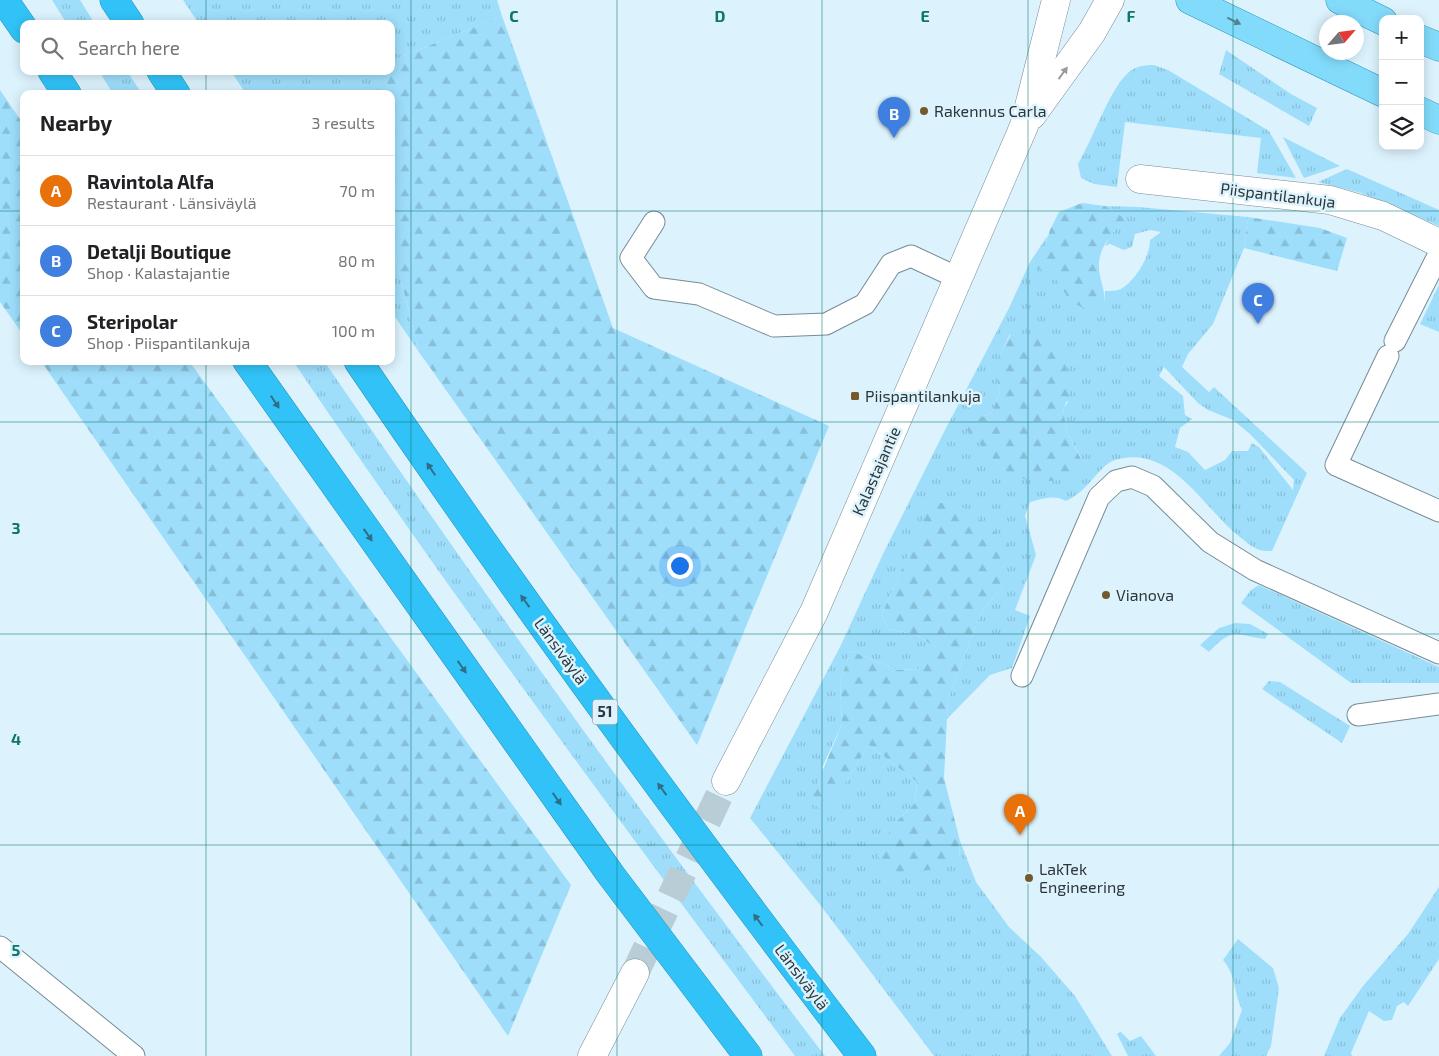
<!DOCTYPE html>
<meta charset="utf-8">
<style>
:root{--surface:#fff;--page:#f2f2f2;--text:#202124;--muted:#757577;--line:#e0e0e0;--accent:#74592b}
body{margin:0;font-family:"Exo 2",sans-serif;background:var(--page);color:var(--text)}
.controls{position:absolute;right:15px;top:15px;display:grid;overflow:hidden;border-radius:10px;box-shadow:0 2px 12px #0003}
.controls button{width:45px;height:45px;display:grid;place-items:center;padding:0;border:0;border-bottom:1px solid var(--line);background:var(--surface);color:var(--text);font:25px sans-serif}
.compass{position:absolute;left:1319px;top:15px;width:45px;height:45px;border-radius:50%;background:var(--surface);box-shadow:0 2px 12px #0003;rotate:62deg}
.you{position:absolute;left:679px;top:565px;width:18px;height:18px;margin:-12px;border:4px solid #fff;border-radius:50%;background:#1a73e8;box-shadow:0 0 0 8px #1a73e833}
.badge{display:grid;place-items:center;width:32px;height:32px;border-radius:50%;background:var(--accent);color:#fff;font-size:16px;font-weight:700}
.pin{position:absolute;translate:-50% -41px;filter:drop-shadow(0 1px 2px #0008)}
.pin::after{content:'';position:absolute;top:26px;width:18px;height:15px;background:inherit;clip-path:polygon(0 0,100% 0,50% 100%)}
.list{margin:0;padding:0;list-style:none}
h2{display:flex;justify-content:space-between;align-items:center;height:65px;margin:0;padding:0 20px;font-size:21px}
h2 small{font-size:16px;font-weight:400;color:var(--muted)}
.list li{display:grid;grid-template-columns:32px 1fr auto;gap:15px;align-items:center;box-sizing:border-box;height:70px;padding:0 20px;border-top:1px solid var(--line)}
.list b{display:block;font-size:19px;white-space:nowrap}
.list p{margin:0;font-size:16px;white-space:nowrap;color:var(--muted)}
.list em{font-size:16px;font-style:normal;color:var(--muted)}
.icon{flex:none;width:28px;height:28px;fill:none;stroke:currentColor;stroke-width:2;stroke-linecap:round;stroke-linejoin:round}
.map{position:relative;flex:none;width:1439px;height:1056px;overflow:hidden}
.search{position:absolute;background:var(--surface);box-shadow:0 2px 12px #0003;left:20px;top:20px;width:375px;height:55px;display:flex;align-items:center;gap:12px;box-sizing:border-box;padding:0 18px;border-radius:10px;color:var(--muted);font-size:19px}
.panel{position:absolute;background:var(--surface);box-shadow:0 2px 12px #0003;left:20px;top:90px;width:375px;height:275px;border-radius:10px}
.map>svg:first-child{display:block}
.grass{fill:url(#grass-tufts);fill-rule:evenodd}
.forest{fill:url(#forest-firs)}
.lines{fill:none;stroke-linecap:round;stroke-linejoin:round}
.secondary-tunnel{stroke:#b9cdd6;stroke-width:28;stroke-dasharray:28 14;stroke-linecap:butt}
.service-casing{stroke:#778b95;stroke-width:23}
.minor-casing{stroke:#778b95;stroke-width:29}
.secondary-casing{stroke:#778b95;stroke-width:29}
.primary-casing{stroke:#3092b6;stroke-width:29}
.motorway-casing{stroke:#3092b6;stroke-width:29}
.service{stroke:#fff;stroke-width:21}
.minor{stroke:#fff;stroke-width:28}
.secondary{stroke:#fff;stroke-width:28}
.primary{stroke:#83dbfb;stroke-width:28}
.motorway{stroke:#31c3f8;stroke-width:28}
.oneway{fill:#548091}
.oneway2{fill:#969a9c}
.oneway3{fill:#2f6e86}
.grid{fill:none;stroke:#0f766e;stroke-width:1;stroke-opacity:0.55}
.poi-dot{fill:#74592b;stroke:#dcf3fd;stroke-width:2}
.labels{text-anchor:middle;stroke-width:5;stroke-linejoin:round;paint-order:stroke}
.shield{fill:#dcf3fd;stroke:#626f74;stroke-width:1}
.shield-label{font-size:15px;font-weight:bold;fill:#2d363a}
.poi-label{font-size:16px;fill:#2d363a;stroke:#dcf3fd;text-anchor:start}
.street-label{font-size:16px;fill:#2d363a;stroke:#dcf3fd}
.grid-label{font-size:16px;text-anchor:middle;font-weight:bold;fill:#0f766e;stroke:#dcf3fd;stroke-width:5;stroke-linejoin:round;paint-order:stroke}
</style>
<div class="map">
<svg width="1439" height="1056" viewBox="0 0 1439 1056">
<defs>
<pattern id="grass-tufts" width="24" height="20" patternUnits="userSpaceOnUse" patternTransform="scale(1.25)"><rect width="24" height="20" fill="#9edefb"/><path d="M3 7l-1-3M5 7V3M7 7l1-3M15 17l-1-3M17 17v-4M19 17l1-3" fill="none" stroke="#88bfd8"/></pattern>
<pattern id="forest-firs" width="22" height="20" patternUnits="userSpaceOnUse" patternTransform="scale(1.25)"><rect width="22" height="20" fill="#9edefb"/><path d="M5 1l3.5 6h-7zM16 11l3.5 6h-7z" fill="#88bfd8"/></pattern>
</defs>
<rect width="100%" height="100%" fill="#dcf3fd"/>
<g class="grass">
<polygon points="52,0 80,0 95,24 67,24"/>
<polygon points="183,0 497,0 502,16 391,61 391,24 199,24"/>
<polygon points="1226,50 1291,94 1317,108 1309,126 1219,74"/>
<path d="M1154,65L1168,70L1269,131L1296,178L1257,173L1261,138L1125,122L1117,187L1094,184L1081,178L1078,164C1092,141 1110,88 1129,72C1136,66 1145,65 1154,65Z"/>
<polygon points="99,71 127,71 142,94 113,94"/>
<polygon points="231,71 371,71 371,94 246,94"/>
<polygon points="1283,137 1340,166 1304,178"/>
<polygon points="1347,169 1439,210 1439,226 1361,193 1318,182"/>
<path d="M1105,206L1138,207L1248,217L1244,248L1213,324L1188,354L1182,367L1209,392L1214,387L1307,473L1272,551C1267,551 1261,551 1257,549C1251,547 1246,541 1241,538C1203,509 1172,443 1115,460C1099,465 1088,492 1066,501C1054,494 1042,499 1030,502L1025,516L1036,555L1015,610L1030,616L1012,668L990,675L947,719L948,699L981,613L1003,585L932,502L882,614L888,629L917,635L939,649L919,669L898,670L851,651L840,681L842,724L822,768L846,782L869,745L917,782L915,803L895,823L959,859L960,841L976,882L1009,927L1041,957L1075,996L1112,1056H934L821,906L750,818L840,647L883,554L945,430L1009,308L1030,262L1048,235L1039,268L1105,303V291C1110,291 1116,291 1121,289C1135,281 1150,257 1150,240L1161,232L1150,230L1135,234L1132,247L1124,250L1110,244L1105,246L1110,235L1125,219ZM1010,334L1068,402L1063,409L1067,432L1081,458L1009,475L990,454L972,420L991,414L1000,392C993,368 999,356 1010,334ZM1164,367L1198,403L1208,410L1233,420L1250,434L1294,480L1293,490L1259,447L1252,443L1248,451H1232L1225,460L1205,470L1188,452L1175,447L1180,428L1192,419L1185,415L1183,396L1159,376Z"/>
<polygon points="391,240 419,352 391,311"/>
<polygon points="1439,285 1439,332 1420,324"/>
<path d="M293,361H324C486,597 651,829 825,1056H795C624,827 453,598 293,361Z"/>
<polygon points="1259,585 1439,667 1439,683 1351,683 1241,603 1251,590"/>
<path d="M1235,623L1250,624L1268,634L1265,639C1234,635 1234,626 1209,652L1200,645L1219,628Z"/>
<polygon points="1269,681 1280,682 1350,726 1342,743 1262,689"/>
<polygon points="1439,887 1439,959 1408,1006 1404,1002 1397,1006 1392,1020 1384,1021 1369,1011 1351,1053 1352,1056 1324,1056 1340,1018 1363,986 1408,934"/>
<path d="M1238,939L1273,968L1279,988L1271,1046L1266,1056H1219L1230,1043L1242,1010C1233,991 1237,977 1223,960Z"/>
<polygon points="1121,1032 1130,1041 1141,1036 1156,1056 1128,1056 1117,1034"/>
</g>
<g class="forest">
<polygon points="502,16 613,328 829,426 697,745 419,352 391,240 391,94 371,94 371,71 391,71 391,61"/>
<polygon points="0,90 24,125 24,336 0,302"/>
<path d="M1082,203L1105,206L1126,219C1114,230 1100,246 1099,263C1098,276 1105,289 1105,303L1090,311L1071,302L1055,278L1038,268L1050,230L1059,212Z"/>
<polygon points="1248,217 1320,228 1347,238 1337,271 1244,248"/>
<path d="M1011,334C1020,335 1033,335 1042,339C1067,349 1077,387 1063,409L1067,432L1081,459L1072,479L1038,482L1009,475L967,430L972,420L991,414L1000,392C993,367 998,357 1011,334Z"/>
<polygon points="41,361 189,361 571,885 508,1036"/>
<polygon points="932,501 962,507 990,527 1008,545 1003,585 981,613 948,699 944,778 960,841 959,859 930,870 887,874 877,853 895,823 915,803 917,782 869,745 846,782 822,811 810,801 842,724 840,681 851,651 898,670 919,669 938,649 917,635 888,629 882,614"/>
</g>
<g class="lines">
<polyline class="secondary-tunnel" points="635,973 726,781"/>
<g class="service-casing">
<g id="service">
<polyline points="654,222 631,258 654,288 699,294 774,326 826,324 865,304 891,264 911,256 958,278"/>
<polyline points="1395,341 1439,254"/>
<polyline points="1388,356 1336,465 1439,511"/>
<polyline points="1022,676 1099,497 1116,481 1132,477 1153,486 1210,542 1255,570 1439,653"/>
<polyline points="1358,715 1439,704"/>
<polyline points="0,947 134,1056"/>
</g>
</g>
<g class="minor-casing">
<polyline id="minor" points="1140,179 1330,200 1383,216 1439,243"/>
</g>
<g class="secondary-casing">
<g id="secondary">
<polyline points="1032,115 1092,32 1110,0"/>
<polyline points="726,781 814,612 1024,126 1056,0"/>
<polyline points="592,1056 635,973"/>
</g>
</g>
<g class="primary-casing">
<g id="primary">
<polyline points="1190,0 1383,93"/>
<polyline points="1340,0 1383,21"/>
<polyline points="1420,39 1439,47"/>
<polyline points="1420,111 1439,120"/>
</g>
</g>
<g class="motorway-casing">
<g id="motorway">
<polyline points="4,0 24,29"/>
<polyline points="114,0 130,24"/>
<polyline points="52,71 67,94"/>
<polyline points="161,71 176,94"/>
<polyline points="247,361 611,875 748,1056"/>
<path d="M358,361C519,598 688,829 862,1056"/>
</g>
</g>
<use href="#service" class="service"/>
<use href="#minor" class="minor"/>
<use href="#secondary" class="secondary"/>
<use href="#primary" class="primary"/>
<use href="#motorway" class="motorway"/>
</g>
<defs><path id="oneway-solid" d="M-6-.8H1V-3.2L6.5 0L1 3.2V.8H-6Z" transform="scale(1.25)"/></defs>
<use class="oneway" href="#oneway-solid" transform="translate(1234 21) rotate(26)"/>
<use class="oneway2" href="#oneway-solid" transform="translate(1063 73) rotate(-54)"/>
<g class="oneway3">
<use href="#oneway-solid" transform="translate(275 402) rotate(56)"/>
<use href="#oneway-solid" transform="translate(431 469) rotate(-124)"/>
<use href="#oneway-solid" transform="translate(368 535) rotate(55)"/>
<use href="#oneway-solid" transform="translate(525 601) rotate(-126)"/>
<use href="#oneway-solid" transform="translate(462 667) rotate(55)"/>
<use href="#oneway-solid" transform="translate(662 789) rotate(-126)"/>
<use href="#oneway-solid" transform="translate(557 799) rotate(55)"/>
<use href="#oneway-solid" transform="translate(758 920) rotate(-127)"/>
</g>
<path class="grid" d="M206,0V24M411,0V1056M617,0V1056M822,0V1056M1028,0V1056M1233,0V1056M206,71V94M0,211H24M391,211H1439M206,361V1056M0,422H1439M0,634H1439M0,845H1439"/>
<g class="poi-dot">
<circle cx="924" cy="111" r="5"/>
<rect x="850" y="391" width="10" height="10" rx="2.5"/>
<circle cx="1106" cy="595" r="5"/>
<circle cx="1029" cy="878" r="5"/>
</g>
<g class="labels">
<rect class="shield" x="592.5" y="699.5" width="25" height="25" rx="4"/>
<g class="shield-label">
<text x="605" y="717">51</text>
</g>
<g class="poi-label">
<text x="934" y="117">Rakennus Carla</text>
<text x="865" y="402">Piispantilankuja</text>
<text x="1116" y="601">Vianova</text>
<text x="1039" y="875">LakTek<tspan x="1039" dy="18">Engineering</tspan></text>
</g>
<g class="street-label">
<text transform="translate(1278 195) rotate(7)" y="6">Piispantilankuja</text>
<text transform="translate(876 471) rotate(-66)" y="6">Kalastajantie</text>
<text transform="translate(561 651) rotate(54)" y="6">Länsiväylä</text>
<text transform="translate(802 977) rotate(53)" y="6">Länsiväylä</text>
</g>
</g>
<g class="grid-label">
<text x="514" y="22">C</text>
<text x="720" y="22">D</text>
<text x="925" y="22">E</text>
<text x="1131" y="22">F</text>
<text x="16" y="534">3</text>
<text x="16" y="745">4</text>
<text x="16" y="956">5</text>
</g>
</svg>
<div class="controls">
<button>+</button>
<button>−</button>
<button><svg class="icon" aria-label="layers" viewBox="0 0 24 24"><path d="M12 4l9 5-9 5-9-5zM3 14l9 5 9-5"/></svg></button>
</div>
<svg class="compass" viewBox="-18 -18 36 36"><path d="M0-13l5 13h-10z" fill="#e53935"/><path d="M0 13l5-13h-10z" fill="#757577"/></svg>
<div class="you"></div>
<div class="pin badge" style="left:1020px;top:835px;background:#e8710a">A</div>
<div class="pin badge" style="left:894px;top:138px;background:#3f7fe0">B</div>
<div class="pin badge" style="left:1258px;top:324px;background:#3f7fe0">C</div>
<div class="search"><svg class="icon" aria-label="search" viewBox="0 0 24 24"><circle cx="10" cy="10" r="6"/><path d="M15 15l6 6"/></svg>Search here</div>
<section class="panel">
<h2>Nearby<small>3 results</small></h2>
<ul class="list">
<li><span class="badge" style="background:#e8710a">A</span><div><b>Ravintola Alfa</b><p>Restaurant · Länsiväylä</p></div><em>70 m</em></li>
<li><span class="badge" style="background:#3f7fe0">B</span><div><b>Detalji Boutique</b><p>Shop · Kalastajantie</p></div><em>80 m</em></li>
<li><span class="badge" style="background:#3f7fe0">C</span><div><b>Steripolar</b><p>Shop · Piispantilankuja</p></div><em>100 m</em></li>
</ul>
</section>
</div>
